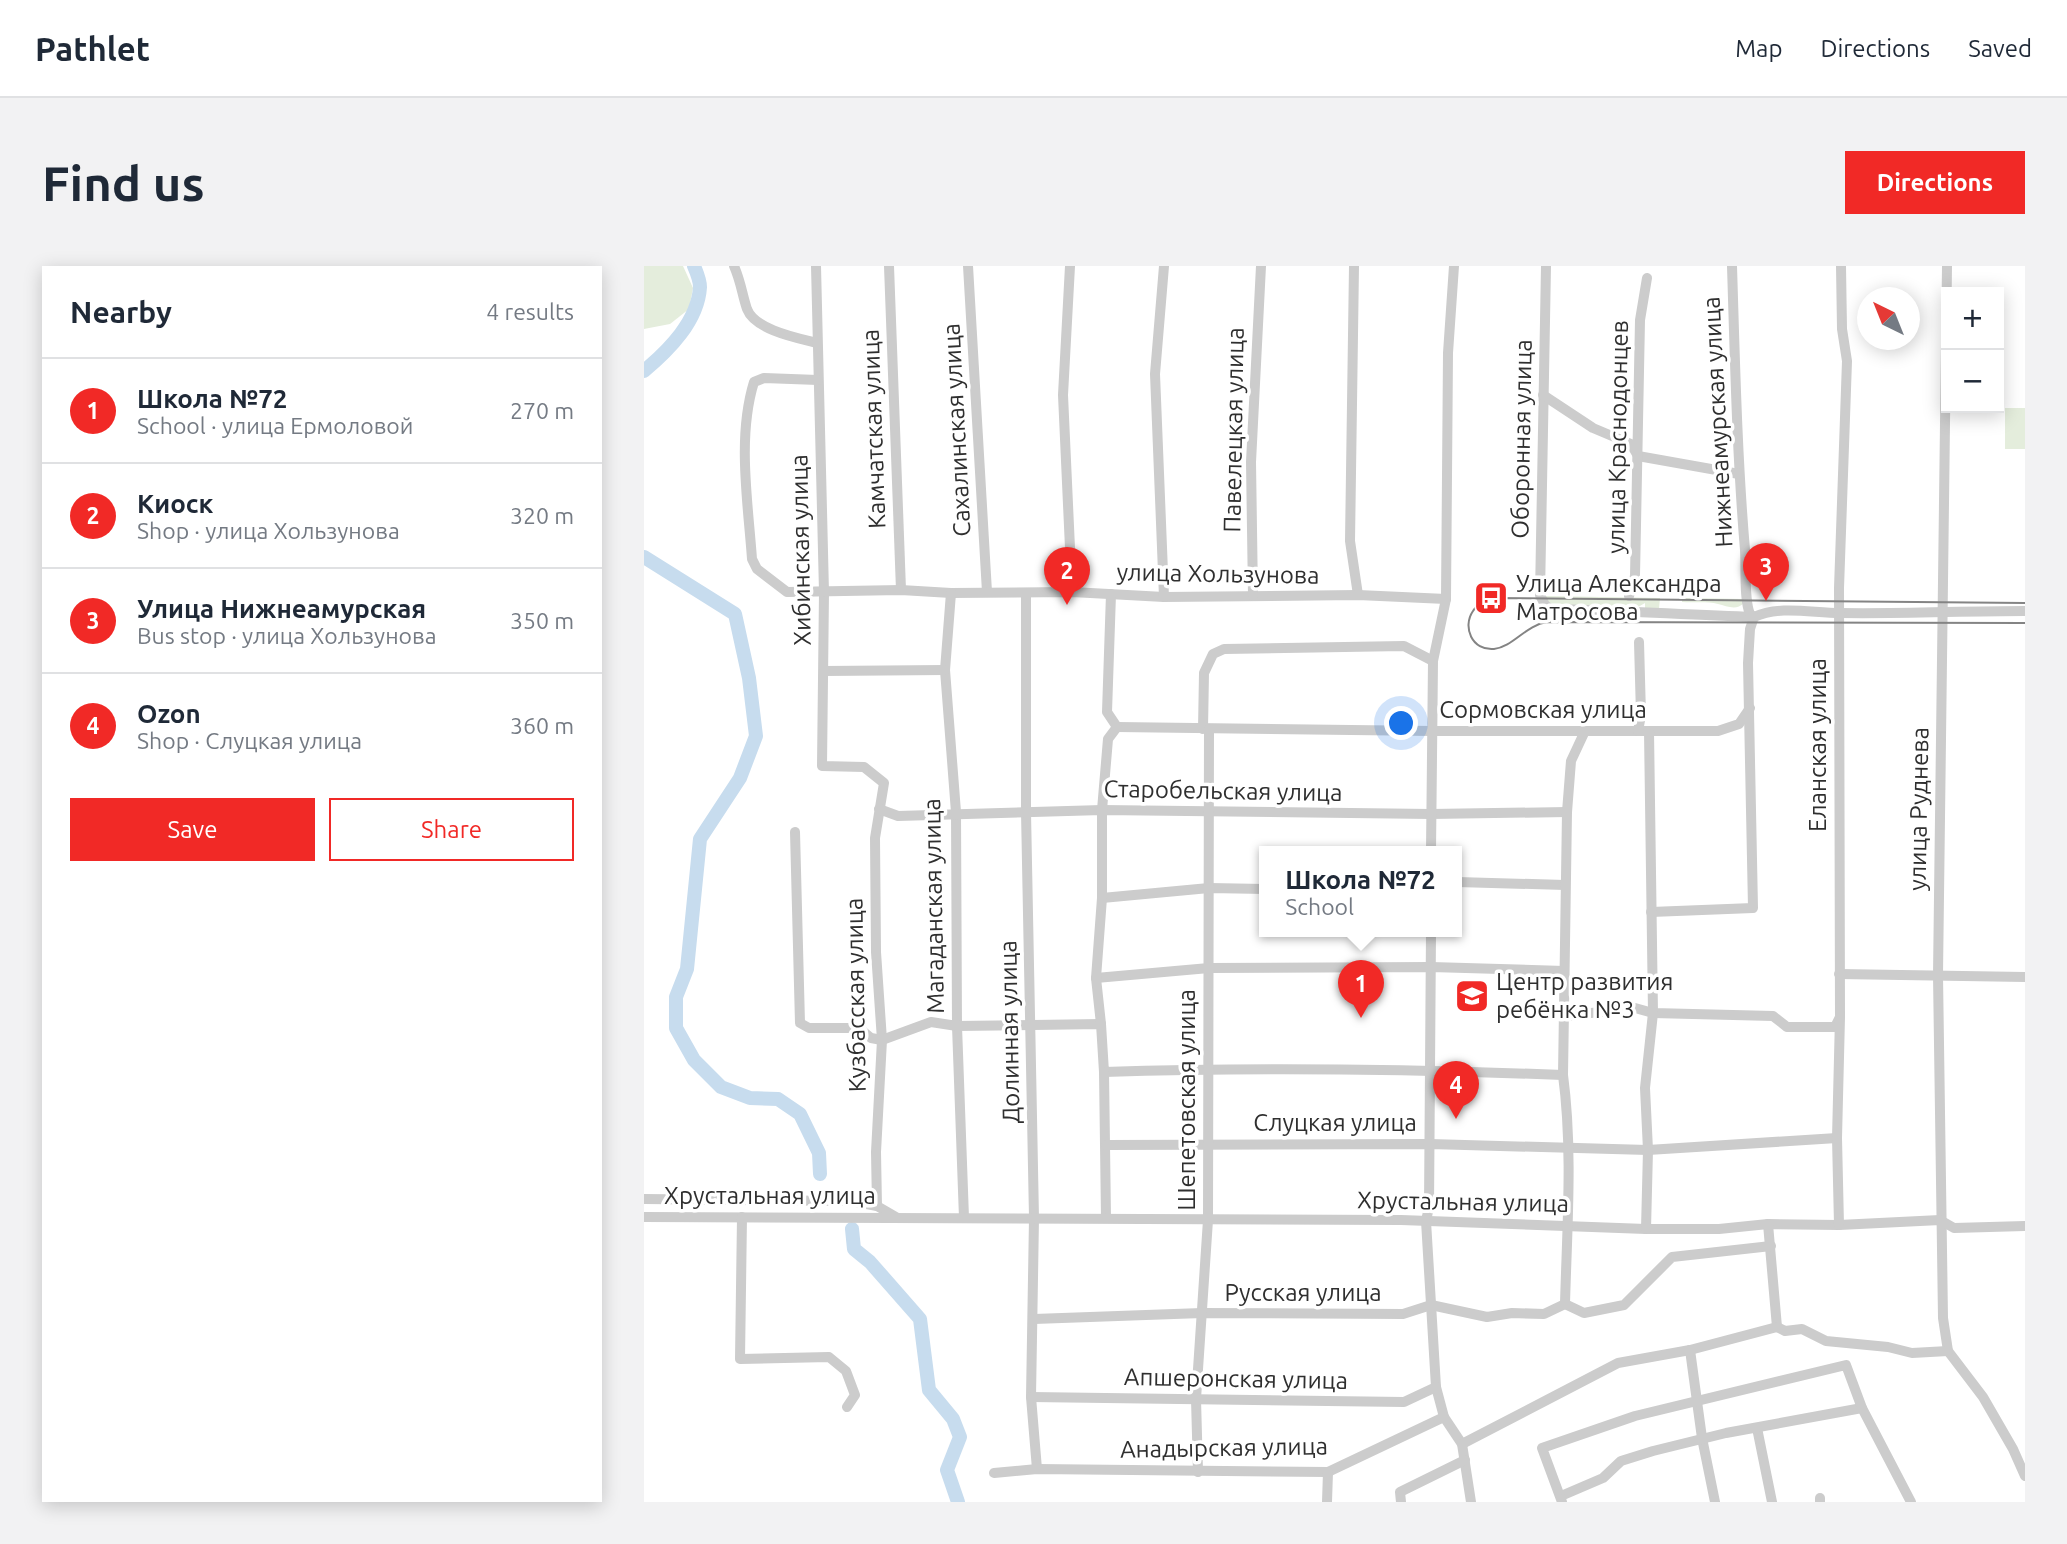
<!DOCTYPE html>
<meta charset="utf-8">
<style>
:root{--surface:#fff;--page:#f2f2f3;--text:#1f2937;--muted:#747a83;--line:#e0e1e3;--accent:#f12926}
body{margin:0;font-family:Ubuntu,sans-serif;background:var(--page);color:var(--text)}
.controls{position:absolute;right:21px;top:21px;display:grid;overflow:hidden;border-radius:0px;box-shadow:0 4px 18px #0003}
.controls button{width:63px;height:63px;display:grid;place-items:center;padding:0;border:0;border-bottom:2px solid var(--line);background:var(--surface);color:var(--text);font:35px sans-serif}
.compass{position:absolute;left:1213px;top:21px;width:63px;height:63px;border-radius:50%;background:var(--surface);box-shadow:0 4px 18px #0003;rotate:317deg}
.you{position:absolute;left:758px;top:458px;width:24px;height:24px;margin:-18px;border:5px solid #fff;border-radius:50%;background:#1a73e8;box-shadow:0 0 0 10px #1a73e833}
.badge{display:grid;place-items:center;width:46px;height:46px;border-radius:50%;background:var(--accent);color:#fff;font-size:23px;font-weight:700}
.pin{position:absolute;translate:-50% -58px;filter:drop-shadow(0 2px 4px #0008)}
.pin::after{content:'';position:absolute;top:37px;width:24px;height:21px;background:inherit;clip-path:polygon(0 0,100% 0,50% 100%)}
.popup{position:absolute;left:615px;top:580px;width:203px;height:91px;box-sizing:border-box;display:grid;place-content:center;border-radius:0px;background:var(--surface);filter:drop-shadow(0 2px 5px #0005);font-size:23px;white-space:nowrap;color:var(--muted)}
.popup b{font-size:26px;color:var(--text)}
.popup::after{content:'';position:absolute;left:50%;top:100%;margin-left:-14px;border:14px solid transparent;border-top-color:var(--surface)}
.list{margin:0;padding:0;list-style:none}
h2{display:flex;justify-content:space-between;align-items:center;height:91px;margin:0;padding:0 28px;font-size:30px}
h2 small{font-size:23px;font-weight:400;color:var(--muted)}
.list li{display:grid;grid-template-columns:46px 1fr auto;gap:21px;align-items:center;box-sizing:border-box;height:105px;padding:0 28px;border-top:2px solid var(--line)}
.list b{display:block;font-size:26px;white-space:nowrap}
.list p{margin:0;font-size:23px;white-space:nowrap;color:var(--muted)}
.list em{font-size:23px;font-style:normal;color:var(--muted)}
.actions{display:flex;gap:14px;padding:21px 28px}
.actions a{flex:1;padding:16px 0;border:2px solid var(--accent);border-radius:0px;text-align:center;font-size:24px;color:var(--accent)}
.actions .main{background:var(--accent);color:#fff}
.map{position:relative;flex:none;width:1381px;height:1236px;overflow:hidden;border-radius:0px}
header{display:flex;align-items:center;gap:42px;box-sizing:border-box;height:98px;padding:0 35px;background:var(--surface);border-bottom:2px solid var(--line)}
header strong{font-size:33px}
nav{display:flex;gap:38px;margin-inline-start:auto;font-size:24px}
.intro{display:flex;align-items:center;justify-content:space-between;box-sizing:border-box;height:168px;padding:0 42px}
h1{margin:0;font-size:49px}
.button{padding:18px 32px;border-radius:0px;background:var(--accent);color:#fff;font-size:24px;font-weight:700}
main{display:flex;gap:42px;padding:0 42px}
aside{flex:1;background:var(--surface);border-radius:0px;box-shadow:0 4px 18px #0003}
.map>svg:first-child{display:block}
.green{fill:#e4eddc}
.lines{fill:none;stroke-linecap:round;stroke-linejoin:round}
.river{stroke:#c7dcee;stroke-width:14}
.minor{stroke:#ccc;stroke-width:10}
.tram{stroke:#848484;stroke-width:2}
.labels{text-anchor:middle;stroke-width:7;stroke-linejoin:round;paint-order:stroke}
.street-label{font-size:24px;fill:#2f2f2f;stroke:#fff}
.poi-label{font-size:24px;fill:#2f2f2f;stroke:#fff;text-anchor:start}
</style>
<header>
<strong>Pathlet</strong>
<nav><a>Map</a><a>Directions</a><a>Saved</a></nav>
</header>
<div class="intro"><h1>Find us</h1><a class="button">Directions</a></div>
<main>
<aside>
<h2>Nearby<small>4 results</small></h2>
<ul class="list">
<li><span class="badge">1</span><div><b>Школа №72</b><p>School · улица Ермоловой</p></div><em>270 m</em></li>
<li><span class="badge">2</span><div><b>Киоск</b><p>Shop · улица Хользунова</p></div><em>320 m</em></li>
<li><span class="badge">3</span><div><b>Улица Нижнеамурская</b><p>Bus stop · улица Хользунова</p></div><em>350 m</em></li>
<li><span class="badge">4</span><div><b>Ozon</b><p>Shop · Слуцкая улица</p></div><em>360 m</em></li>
</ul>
<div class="actions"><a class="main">Save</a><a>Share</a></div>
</aside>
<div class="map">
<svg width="1381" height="1236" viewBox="0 0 1381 1236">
<rect width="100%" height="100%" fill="#fff"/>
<g class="green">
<polygon points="0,0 39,0 49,22 45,43 26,58 0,63"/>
<rect x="1361" y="142" width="20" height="41"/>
<polygon points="900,330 1016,332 1015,343 1001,342 1001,337 994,341 907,341"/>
<path d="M1043,332L1100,333V337C1092,345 1083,340 1074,338C1063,335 1049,337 1038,336V333Z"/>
</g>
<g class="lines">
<g class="river">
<path d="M0,105C25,84 54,55 56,21C56,14 53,7 50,0"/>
<polyline points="0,291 91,348 105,412 112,470 96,512 56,573 43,703 32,731 32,762 50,794 77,821 106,832 134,833 156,848 175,887 176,908"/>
<polyline points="208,963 210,983 226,996 276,1053 285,1124 309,1153 316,1171 303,1204 314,1236"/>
</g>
<g class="minor">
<path d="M90,0C97,16 98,28 103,43C111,64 153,72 173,77"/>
<polyline points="172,0 180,326 178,500 220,501 240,517 231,572 232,686 238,774 232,886 233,940"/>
<polyline points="245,0 257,324"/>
<polyline points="324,0 343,326"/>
<polyline points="426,0 419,129 428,326"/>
<polyline points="710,0 706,275 714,329"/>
<path d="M902,0L896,329L901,339L906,343C974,344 1042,349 1110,351C1136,339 1168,347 1196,347C1258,348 1319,345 1381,345"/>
<path d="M1088,0C1091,95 1093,190 1101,284C1102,301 1100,335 1106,348L1110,351"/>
<polyline points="1303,0 1294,709 1299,1052 1304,1085 1339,1131 1369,1183 1381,1210"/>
<path d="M174,114L120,112L110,116C93,171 104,236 108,293L113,303L143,326L257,324L307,327L428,326L520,331L714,329L802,333"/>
<polyline points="899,129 949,162 987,178 994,190 1095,208"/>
<polyline points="307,327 301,404 312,546 313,760 320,952"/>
<polyline points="382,328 382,546 390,952 387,1131 393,1203"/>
<polyline points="609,330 607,196 617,0"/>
<polyline points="985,330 991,310 996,54 1003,12"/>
<polyline points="520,331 511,108 520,0"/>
<polyline points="180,405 301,404"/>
<polyline points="473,461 788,465 1074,465 1095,458 1106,442"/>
<polyline points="559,463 560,407 569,388 580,383 760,380 789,395"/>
<polyline points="994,465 997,449 995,376"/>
<polyline points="235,543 254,550 458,544 787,548 923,546"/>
<path d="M151,566L156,757L165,762H215L227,772L238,774L287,756L313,760L457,758L460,806C613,801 766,803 919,809"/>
<polyline points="787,586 789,395 802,333 804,87 810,0"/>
<polyline points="813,616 921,619"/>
<polyline points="458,632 565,622 621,623"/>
<polyline points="1007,646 1109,642 1104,397 1106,363 1110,351"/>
<polyline points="787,666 785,941 782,955 792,1121 800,1151 818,1178 827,1236"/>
<polyline points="1195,708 1381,711"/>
<polyline points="452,712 565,702 787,701 920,705"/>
<polyline points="921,750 991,742 1009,747 1129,750 1143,761 1191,761 1196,751"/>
<polyline points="457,758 452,712 458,632 458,544 464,473 473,461 463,446 467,328"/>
<polyline points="460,806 462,952"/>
<polyline points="462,879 786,878 1004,884 1193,872"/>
<polyline points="0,933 207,935 233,940 252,951"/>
<polyline points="0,951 757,954 1002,963 1075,963 1124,958 1195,959 1296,954 1310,962 1381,960"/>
<polyline points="98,951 96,1093 185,1091 202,1105 211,1129 203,1141"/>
<polyline points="1124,958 1133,1061"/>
<polyline points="1195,959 1193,872 1196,751 1195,322 1203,95 1198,63 1197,0"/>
<polyline points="1002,963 1004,884 1001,822 1009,747 1005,465"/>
<path d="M921,1038C923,962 929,884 919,809L923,546L927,495L941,465"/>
<polyline points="921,1038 940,1047 980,1039 1028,991 1127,980"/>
<polyline points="390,1053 558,1047 759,1048 787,1039 843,1051 868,1047 900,1048 921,1038"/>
<polyline points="1046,1084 1058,1172 1071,1236"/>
<polyline points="387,1131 760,1136 792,1121"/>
<polyline points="1113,1162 1128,1236"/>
<polyline points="818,1178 974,1097 1046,1084 1133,1061 1141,1065 1158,1063 1182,1075 1244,1081 1268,1087 1304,1085"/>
<polyline points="554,1206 552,1133 564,954 565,463"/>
<polyline points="350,1207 393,1203 684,1206 800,1151"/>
<polyline points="917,1230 959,1212 977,1195 1009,1185 1082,1167 1218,1142"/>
<polyline points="1176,1232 1176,1236"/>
<polyline points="683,1236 684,1206"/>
<polyline points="757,1236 756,1226 821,1194"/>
<polyline points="918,1236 898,1182 991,1150 1202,1099 1218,1142 1267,1236"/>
</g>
<path class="tram" d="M1381,337L847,332C841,335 832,339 829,345C818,361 828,385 850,383C869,381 882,359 903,356L1381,357"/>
</g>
<defs>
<g id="bus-square" transform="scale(1.75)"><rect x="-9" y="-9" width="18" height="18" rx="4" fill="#f12926" stroke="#fff"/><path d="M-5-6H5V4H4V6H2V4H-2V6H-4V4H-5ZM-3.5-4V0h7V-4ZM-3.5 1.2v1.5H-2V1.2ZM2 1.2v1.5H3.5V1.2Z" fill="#fff"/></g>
<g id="school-square" transform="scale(1.75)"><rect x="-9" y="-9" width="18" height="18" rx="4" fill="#f12926" stroke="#fff"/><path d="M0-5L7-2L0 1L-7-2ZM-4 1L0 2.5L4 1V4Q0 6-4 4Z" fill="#fff"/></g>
</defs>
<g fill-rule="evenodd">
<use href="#bus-square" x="847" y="332"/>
<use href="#school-square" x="828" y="730"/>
</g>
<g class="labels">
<g class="street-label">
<text transform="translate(1074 156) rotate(-93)" y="8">Нижнеамурская улица</text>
<text transform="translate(230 163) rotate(-92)" y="8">Камчатская улица</text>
<text transform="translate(313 164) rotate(-93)" y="8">Сахалинская улица</text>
<text transform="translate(590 164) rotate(-89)" y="8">Павелецкая улица</text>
<text transform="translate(974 171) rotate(-89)" y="8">улица Краснодонцев</text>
<text transform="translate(878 173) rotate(-89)" y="8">Оборонная улица</text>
<text transform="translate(157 284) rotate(-91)" y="8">Хибинская улица</text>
<text transform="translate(574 308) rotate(1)" y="8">улица Хользунова</text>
<text x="899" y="452">Сормовская улица</text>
<text transform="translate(1174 479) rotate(-90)" y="8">Еланская улица</text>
<text transform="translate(579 525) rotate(1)" y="8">Старобельская улица</text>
<text transform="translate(1275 543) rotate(-89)" y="8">улица Руднева</text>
<text transform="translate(290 640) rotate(-91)" y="8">Магаданская улица</text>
<text transform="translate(212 729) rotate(-91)" y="8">Кузбасская улица</text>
<text transform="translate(366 766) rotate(-91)" y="8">Долинная улица</text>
<text transform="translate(543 834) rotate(-90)" y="8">Шепетовская улица</text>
<text x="691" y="865">Слуцкая улица</text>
<text x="126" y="938">Хрустальная улица</text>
<text transform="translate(819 936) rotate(1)" y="8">Хрустальная улица</text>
<text x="659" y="1035">Русская улица</text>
<text transform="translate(592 1113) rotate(1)" y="8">Апшеронская улица</text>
<text transform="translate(580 1182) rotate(-1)" y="8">Анадырская улица</text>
</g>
<g class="poi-label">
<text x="872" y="326">Улица Александра<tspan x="872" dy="28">Матросова</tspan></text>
<text x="852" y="724">Центр развития<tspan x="852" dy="28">ребёнка №3</tspan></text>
</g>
</g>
</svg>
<div class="controls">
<button>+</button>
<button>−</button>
</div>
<svg class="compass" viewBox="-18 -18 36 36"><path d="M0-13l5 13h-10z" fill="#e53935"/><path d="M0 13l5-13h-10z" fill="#747a83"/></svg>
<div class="you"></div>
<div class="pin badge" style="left:717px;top:752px">1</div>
<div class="popup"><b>Школа №72</b>School</div>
<div class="pin badge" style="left:423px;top:339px">2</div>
<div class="pin badge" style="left:1122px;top:335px">3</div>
<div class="pin badge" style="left:812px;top:853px">4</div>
</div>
</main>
